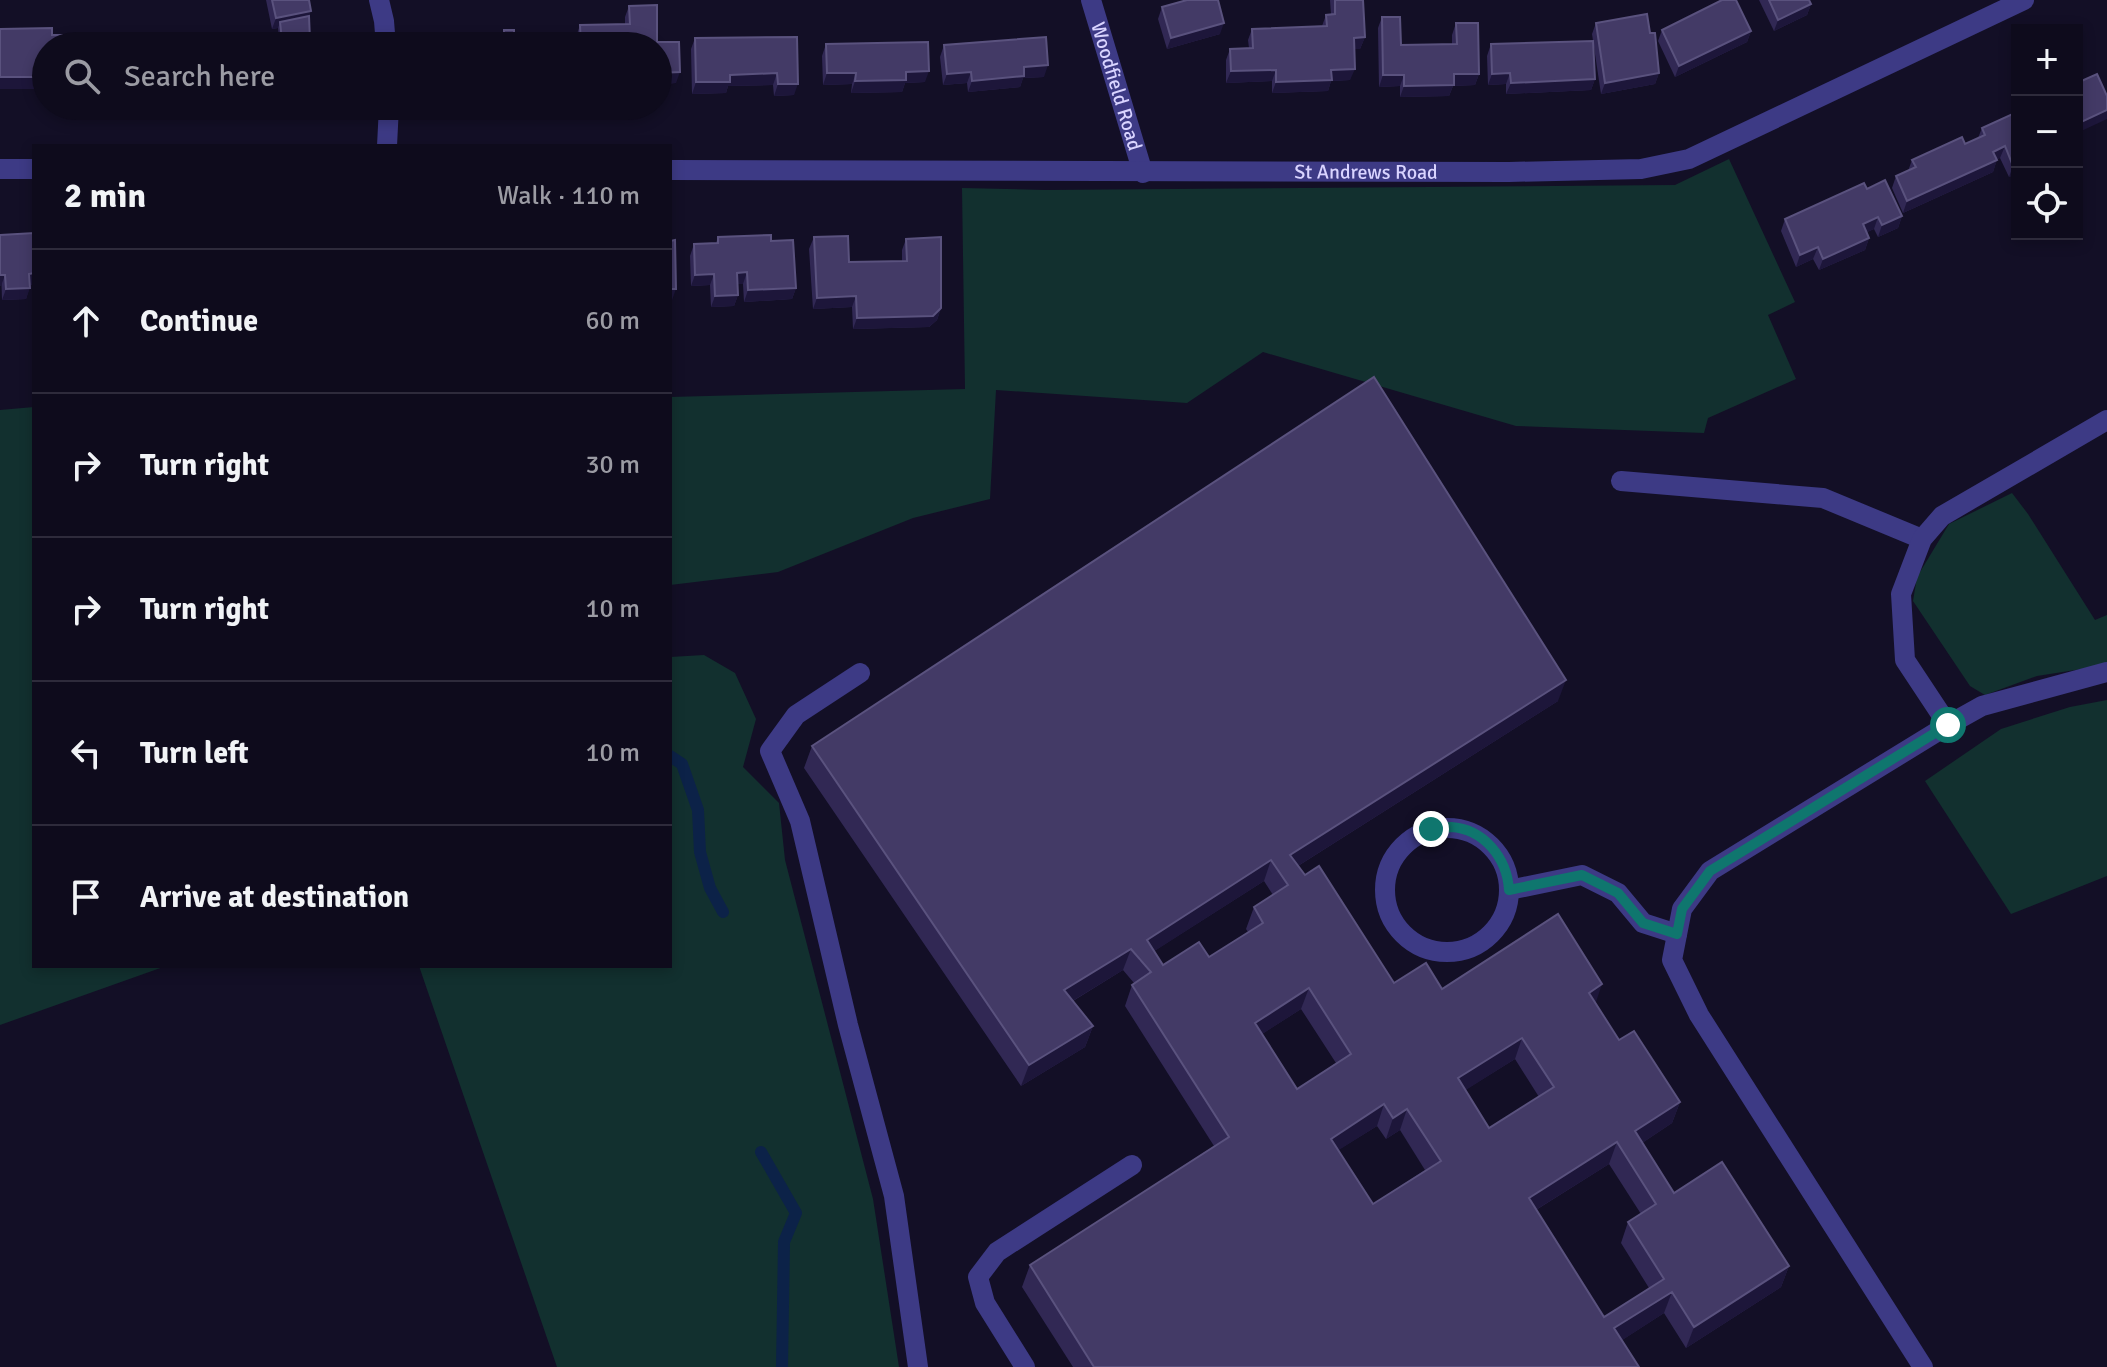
<!DOCTYPE html>
<meta charset="utf-8">
<style>
:root{--surface:#0e0b1c;--page:#171425;--text:#f1f3f6;--muted:#9b9ba3;--line:#2e2b3b}
body{margin:0;font-family:Signika,sans-serif;background:var(--page);color:var(--text)}
.controls{position:absolute;right:24px;top:24px;display:grid;overflow:hidden;border-radius:0px;box-shadow:0 4px 12px #0003}
.controls button{width:72px;height:72px;display:grid;place-items:center;padding:0;border:0;border-bottom:2px solid var(--line);background:var(--surface);color:var(--text);font:40px sans-serif}
.stop{position:absolute;width:24px;height:24px;margin:-18px;border:6px solid #0f766e;border-radius:50%;background:#fff}
.stop.end{background:#0f766e;border-color:#fff;box-shadow:0 2px 8px #0008}
.list{margin:0;padding:0;list-style:none}
h2{display:flex;justify-content:space-between;align-items:center;height:104px;margin:0;padding:0 32px;font-size:34px}
h2 small{font-size:26px;font-weight:400;color:var(--muted)}
.list li{display:grid;grid-template-columns:52px 1fr auto;gap:24px;align-items:center;box-sizing:border-box;height:144px;padding:0 32px;border-top:2px solid var(--line)}
.list b{display:block;font-size:30px;white-space:nowrap}
.list em{font-size:26px;font-style:normal;color:var(--muted)}
.icon{flex:none;width:44px;height:44px;fill:none;stroke:currentColor;stroke-width:2;stroke-linecap:round;stroke-linejoin:round}
.map{position:relative;flex:none;width:2107px;height:1367px;overflow:hidden}
.search{position:absolute;background:var(--surface);box-shadow:0 4px 12px #0003;left:32px;top:32px;width:640px;height:88px;display:flex;align-items:center;gap:20px;box-sizing:border-box;padding:0 28px;border-radius:44px;color:var(--muted);font-size:30px}
.panel{position:absolute;background:var(--surface);box-shadow:0 4px 12px #0003;left:32px;top:144px;width:640px;height:824px;border-radius:0px}
.map>svg:first-child{display:block}
.green{fill:#12302f}
.lines{fill:none;stroke-linecap:round;stroke-linejoin:round}
.stream{stroke:#0c2248;stroke-width:12}
.lane{stroke:#3d3a85;stroke-width:20}
.street{stroke:#3d3a85;stroke-width:20}
.wall{fill:#312854;fill-rule:evenodd}
.shaded-wall{fill:#1d163a}
.building{fill:#433a66;stroke:#5a527e;stroke-width:2;fill-rule:evenodd}
.route{stroke:#0f766e;stroke-width:10}
.labels{text-anchor:middle;stroke-width:6;stroke-linejoin:round;paint-order:stroke}
.street-label{font-size:20px;fill:#d9d4ff;stroke:#130f26}
</style>
<div class="map">
<svg width="2107" height="1367" viewBox="0 0 2107 1367">
<rect width="100%" height="100%" fill="#130f26"/>
<g class="green">
<polygon points="1729,159 1795,302 1768,315 1796,379 1708,418 1704,433 1516,426 1263,352 1187,403 996,390 990,499 913,518 778,572 670,585 670,397 965,389 962,188 1045,190 1675,185"/>
<polygon points="34,407 34,966 166,966 0,1025 0,410"/>
<polygon points="2012,493 2028,514 2095,620 2107,615 2107,665 2037,676 1985,695 1970,686 1913,601 1917,577 1949,524"/>
<polygon points="704,655 735,673 756,719 743,767 779,803 785,860 873,1199 899,1367 557,1367 419,966 670,966 670,657"/>
<polygon points="2107,700 2107,876 2011,914 1925,781 2001,729 2070,707"/>
</g>
<g class="lines">
<g class="stream">
<polyline points="670,756 682,764 698,810 700,852 710,888 723,912"/>
<polyline points="761,1152 796,1213 784,1242 782,1367"/>
</g>
<g class="lane">
<polyline points="1621,481 1823,498 1922,539"/>
<polyline points="860,673 796,715 770,751 800,821 848,1025 894,1196 918,1367"/>
<polyline points="1948,725 1905,660 1901,594 1922,539 1942,516 2107,420"/>
<circle cx="1447" cy="890" r="62"/>
<polyline points="1509,890 1582,875 1618,893 1643,923 1677,934"/>
<polyline points="1025,1367 985,1303 978,1277 997,1252 1132,1165"/>
<polyline points="1923,1367 1699,1015 1672,960 1682,909 1710,871 1948,725 1982,706 2107,672"/>
</g>
<g class="street">
<polyline points="379,0 384,21 386,46"/>
<path id="s1" d="M1091,0L1143,173"/>
<polyline points="387,146 389,106"/>
<polyline points="0,169 34,169"/>
<path id="s2" d="M670,170L1509,172L1641,169L1689,159L2024,0"/>
</g>
</g>
<g class="wall">
<polygon points="266,0 309,0 309,41 316,46 242,46 244,40 279,40 278,28 272,29"/>
<polygon points="1330,0 1363,0 1365,37 1360,49 1354,49 1350,80 1331,81 1328,91 1272,93 1272,81 1226,83 1226,60 1230,49 1249,48 1248,40 1252,29 1322,26 1326,15 1331,14"/>
<polygon points="1759,0 1809,0 1811,4 1807,15 1774,31"/>
<polygon points="629,6 657,42 676,83 658,84 658,46 576,46 576,37 580,25 625,24 625,17"/>
<polygon points="1162,7 1220,34 1167,49 1158,19"/>
<polygon points="1382,17 1401,45 1452,44 1452,35 1456,23 1479,74 1475,85 1453,86 1449,96 1400,97 1400,86 1379,87 1378,28"/>
<polygon points="1596,23 1650,33 1659,73 1655,84 1601,94 1592,34"/>
<polygon points="504,30 514,43 450,45 454,35 469,44 500,43"/>
<polygon points="1662,30 1751,31 1747,42 1675,77 1658,41"/>
<polygon points="797,37 794,95 774,96 773,85 728,86 726,93 692,94 691,49 695,38"/>
<polygon points="826,44 925,82 905,83 902,92 851,93 852,84 823,85 822,56"/>
<polygon points="1491,44 1595,79 1591,90 1506,94 1506,84 1488,85 1487,56"/>
<polygon points="944,45 1044,77 1023,78 1020,87 968,92 967,83 943,85 940,57"/>
<polygon points="2017,112 2017,173 2009,177 2000,158 1997,159 1993,172 1903,213 1892,188 1896,176 1908,171 1912,160 1965,144 1978,138 1982,128"/>
<polygon points="1867,189 1902,216 1898,228 1878,237 1874,229 1867,232 1869,238 1865,250 1819,270 1813,259 1796,267 1781,231 1785,219"/>
<polygon points="0,235 34,285 30,285 26,299 2,300"/>
<polygon points="718,237 771,241 796,288 792,299 744,302 743,284 737,284 738,295 734,306 711,307 710,285 691,286 690,256 694,244 716,243"/>
<polygon points="814,237 849,262 902,261 902,250 906,239 941,308 937,320 929,327 853,329 852,307 813,309 809,249"/>
<path d="M1558,701L1298,866L1394,983L1442,989L1596,1003L1619,1040L1680,1102L1672,1123L1642,1143L1674,1193L1789,1266L1781,1287L1686,1348L1664,1313L1622,1340L1639,1367H1073L1022,1287L1030,1265L1214,1146L1125,1006L1132,985L1134,983L1123,970L1073,1001L1093,1026L1085,1047L1021,1086L804,768L812,746ZM1264,881L1273,895L1254,907L1246,929L1248,932L1209,957L1163,965L1154,951ZM1301,1009L1336,1063L1297,1089L1262,1034ZM1515,1059L1539,1097L1489,1128L1465,1090ZM1377,1126L1386,1139L1400,1130L1425,1170L1373,1204L1338,1150ZM1609,1164L1641,1214L1628,1222L1621,1243L1649,1288L1604,1317L1536,1210Z"/>
</g>
<g class="shaded-wall">
<polygon points="1811,4 1807,15 1774,31 1778,20"/>
<polygon points="311,11 307,22 280,22 278,28 272,29 276,18"/>
<polygon points="1224,23 1220,34 1167,49 1171,38"/>
<polygon points="1751,31 1747,42 1675,77 1679,66"/>
<polygon points="1365,37 1360,49 1349,49 1354,38"/>
<polygon points="1048,65 1044,77 1023,78 1020,87 968,92 972,81 1024,67"/>
<polygon points="1355,69 1350,80 1331,81 1328,91 1272,93 1276,82 1331,70"/>
<polygon points="1276,70 1272,81 1226,83 1231,71"/>
<polygon points="929,71 925,82 905,83 902,92 851,93 855,81 906,72"/>
<polygon points="680,72 676,83 658,84 658,73"/>
<polygon points="971,72 967,83 943,85 947,74"/>
<polygon points="777,73 773,85 728,86 726,93 692,94 696,82 730,75"/>
<polygon points="827,73 856,73 852,84 823,85"/>
<polygon points="1510,73 1506,84 1488,85 1492,74"/>
<polygon points="1659,73 1655,84 1601,94 1605,83"/>
<polygon points="1454,74 1479,74 1475,85 1453,86 1449,96 1400,97 1404,86"/>
<polygon points="1383,75 1404,75 1400,86 1379,87"/>
<rect x="0" y="77" width="46" height="12"/>
<polygon points="1595,79 1591,90 1506,94 1511,83"/>
<polygon points="778,84 798,84 794,95 774,96"/>
<polygon points="2107,110 2107,119 2077,133 2077,124"/>
<polygon points="2005,146 2000,158 1989,163 1993,152"/>
<polygon points="1997,160 1993,172 1903,213 1907,201"/>
<polygon points="2017,164 2017,173 2009,177 2013,166"/>
<polygon points="1902,216 1898,228 1878,237 1882,225"/>
<polygon points="1878,217 1874,229 1859,236 1863,224"/>
<polygon points="1869,238 1865,250 1819,270 1823,259"/>
<polygon points="1818,247 1813,259 1796,267 1800,255"/>
<polygon points="747,272 743,284 733,284 737,273"/>
<polygon points="34,273 34,285 25,285 29,274"/>
<polygon points="714,274 710,285 691,286 695,275"/>
<polygon points="0,275 5,275 1,286 0,286"/>
<polygon points="30,288 26,299 2,300 6,289"/>
<polygon points="796,288 792,299 744,302 748,290"/>
<polygon points="670,289 676,289 672,300 670,300"/>
<polygon points="738,295 734,306 711,307 715,296"/>
<polygon points="856,296 852,307 813,309 817,298"/>
<polygon points="941,308 937,320 929,327 853,329 857,318"/>
<polygon points="1566,680 1558,701 1282,876 1290,855"/>
<polygon points="1271,860 1264,881 1139,961 1147,940"/>
<polygon points="1131,949 1123,970 1056,1011 1064,990"/>
<polygon points="1602,984 1595,1005 1589,993"/>
<polygon points="1309,988 1301,1009 1247,1044 1255,1023"/>
<polygon points="1093,1026 1085,1047 1021,1086 1029,1065"/>
<polygon points="1522,1038 1515,1059 1450,1100 1458,1078"/>
<polygon points="1680,1102 1672,1123 1627,1153 1635,1131"/>
<polygon points="1384,1104 1377,1126 1323,1160 1331,1139"/>
<polygon points="1407,1109 1400,1130 1386,1139 1393,1118"/>
<polygon points="1617,1142 1609,1164 1521,1219 1529,1198"/>
<polygon points="1789,1266 1781,1287 1686,1348 1694,1327"/>
<polygon points="1672,1292 1664,1313 1607,1350 1614,1328"/>
</g>
<g class="building">
<polygon points="272,0 309,0 311,11 276,18"/>
<polygon points="1187,0 1218,0 1224,23 1171,38 1162,7"/>
<polygon points="1335,0 1363,0 1365,37 1354,38 1355,69 1331,70 1332,80 1276,82 1276,70 1231,71 1230,49 1253,48 1252,29 1327,26 1326,15 1335,14"/>
<polygon points="1722,0 1736,0 1751,31 1679,66 1662,30"/>
<polygon points="1769,0 1809,0 1811,4 1778,20"/>
<polygon points="657,5 657,42 679,42 680,72 658,73 658,46 581,46 580,25 630,24 629,6"/>
<polygon points="1647,14 1650,33 1655,33 1659,73 1605,83 1596,23"/>
<polygon points="309,16 310,40 282,40 280,22"/>
<polygon points="1382,17 1400,17 1401,45 1457,44 1456,23 1478,23 1479,74 1454,74 1454,85 1404,86 1404,75 1383,75"/>
<polygon points="52,28 52,35 82,35 82,46 46,46 46,77 0,77 0,29"/>
<polygon points="504,30 514,30 514,43 555,41 555,46 438,46 455,45 454,35 470,34 469,44 504,43"/>
<polygon points="797,37 798,84 778,84 777,73 730,75 730,82 696,82 695,38"/>
<polygon points="1046,37 1048,65 1024,67 1024,76 972,81 971,72 947,74 944,45"/>
<polygon points="244,40 317,41 316,46 244,46"/>
<polygon points="1593,41 1595,79 1511,83 1510,73 1492,74 1491,44"/>
<polygon points="928,42 929,71 906,72 906,80 855,81 856,73 827,73 826,44"/>
<polygon points="2097,74 2107,96 2107,110 2077,124 2077,83"/>
<polygon points="2017,112 2017,164 2013,166 2005,146 1993,152 1997,160 1907,201 1896,176 1916,167 1912,160 1962,137 1965,144 1985,135 1982,128"/>
<polygon points="1885,180 1902,216 1882,225 1878,217 1863,224 1869,238 1823,259 1818,247 1800,255 1785,219 1864,183 1867,189"/>
<polygon points="34,233 34,273 29,274 30,288 6,289 5,275 0,275 0,235"/>
<polygon points="771,235 771,241 793,240 796,288 748,290 747,272 737,273 738,295 715,296 714,274 695,275 694,244 718,243 718,237"/>
<polygon points="848,236 849,262 907,261 906,239 941,237 941,308 933,316 857,318 856,296 817,298 814,237"/>
<polygon points="675,240 676,289 670,289 670,241"/>
<path d="M1374,377L1566,680L1290,855L1305,875L1319,866L1394,983L1426,963L1442,989L1558,914L1602,984L1589,993L1619,1040L1634,1031L1680,1102L1635,1131L1674,1193L1722,1162L1789,1266L1694,1327L1672,1292L1614,1328L1639,1367H1094L1030,1265L1229,1137L1132,985L1151,972L1131,949L1064,990L1093,1026L1029,1065L812,746ZM1271,860L1288,885L1254,907L1263,923L1209,957L1199,942L1163,965L1147,940ZM1309,988L1351,1054L1297,1089L1255,1023ZM1522,1038L1554,1087L1489,1128L1458,1078ZM1384,1104L1393,1118L1407,1109L1441,1161L1373,1204L1331,1139ZM1617,1142L1656,1204L1628,1222L1664,1279L1604,1317L1529,1198Z"/>
</g>
<g class="lines">
<path class="route" d="M1431,829C1438,828 1445,827 1451,827C1484,829 1507,858 1509,890L1582,875L1618,893L1643,923L1677,934L1682,909L1710,871L1948,725"/>
</g>
<g class="labels">
<g class="street-label">
<text dy="7" stroke="none"><textPath href="#s1" startOffset="90">Woodfield Road</textPath></text>
<text dy="7" stroke="none"><textPath href="#s2" startOffset="696">St Andrews Road</textPath></text>
</g>
</g>
</svg>
<div class="controls">
<button>+</button>
<button>−</button>
<button><svg class="icon" aria-label="locate" viewBox="0 0 24 24"><circle cx="12" cy="12" r="6"/><path d="M12 2v4M12 18v4M2 12h4M18 12h4"/></svg></button>
</div>
<div class="stop" style="left:1948px;top:725px"></div>
<div class="stop end" style="left:1431px;top:829px"></div>
<div class="search"><svg class="icon" aria-label="search" viewBox="0 0 24 24"><circle cx="10" cy="10" r="6"/><path d="M15 15l6 6"/></svg>Search here</div>
<section class="panel">
<h2>2 min<small>Walk · 110 m</small></h2>
<ul class="list">
<li><svg class="icon" aria-label="ahead" viewBox="0 0 24 24"><path d="M12 20V5M6 11l6-6 6 6"/></svg><div><b>Continue</b></div><em>60 m</em></li>
<li><svg class="icon" aria-label="right" viewBox="0 0 24 24"><path d="M7 20v-9h11M14 6l5 5-5 5"/></svg><div><b>Turn right</b></div><em>30 m</em></li>
<li><svg class="icon" aria-label="right" viewBox="0 0 24 24"><path d="M7 20v-9h11M14 6l5 5-5 5"/></svg><div><b>Turn right</b></div><em>10 m</em></li>
<li><svg class="icon" aria-label="left" viewBox="0 0 24 24"><path d="M17 20v-9H6M10 6l-5 5 5 5"/></svg><div><b>Turn left</b></div><em>10 m</em></li>
<li><svg class="icon" aria-label="arrive" viewBox="0 0 24 24"><path d="M6 21V4h12l-3 4 3 4H6"/></svg><div><b>Arrive at destination</b></div></li>
</ul>
</section>
</div>
